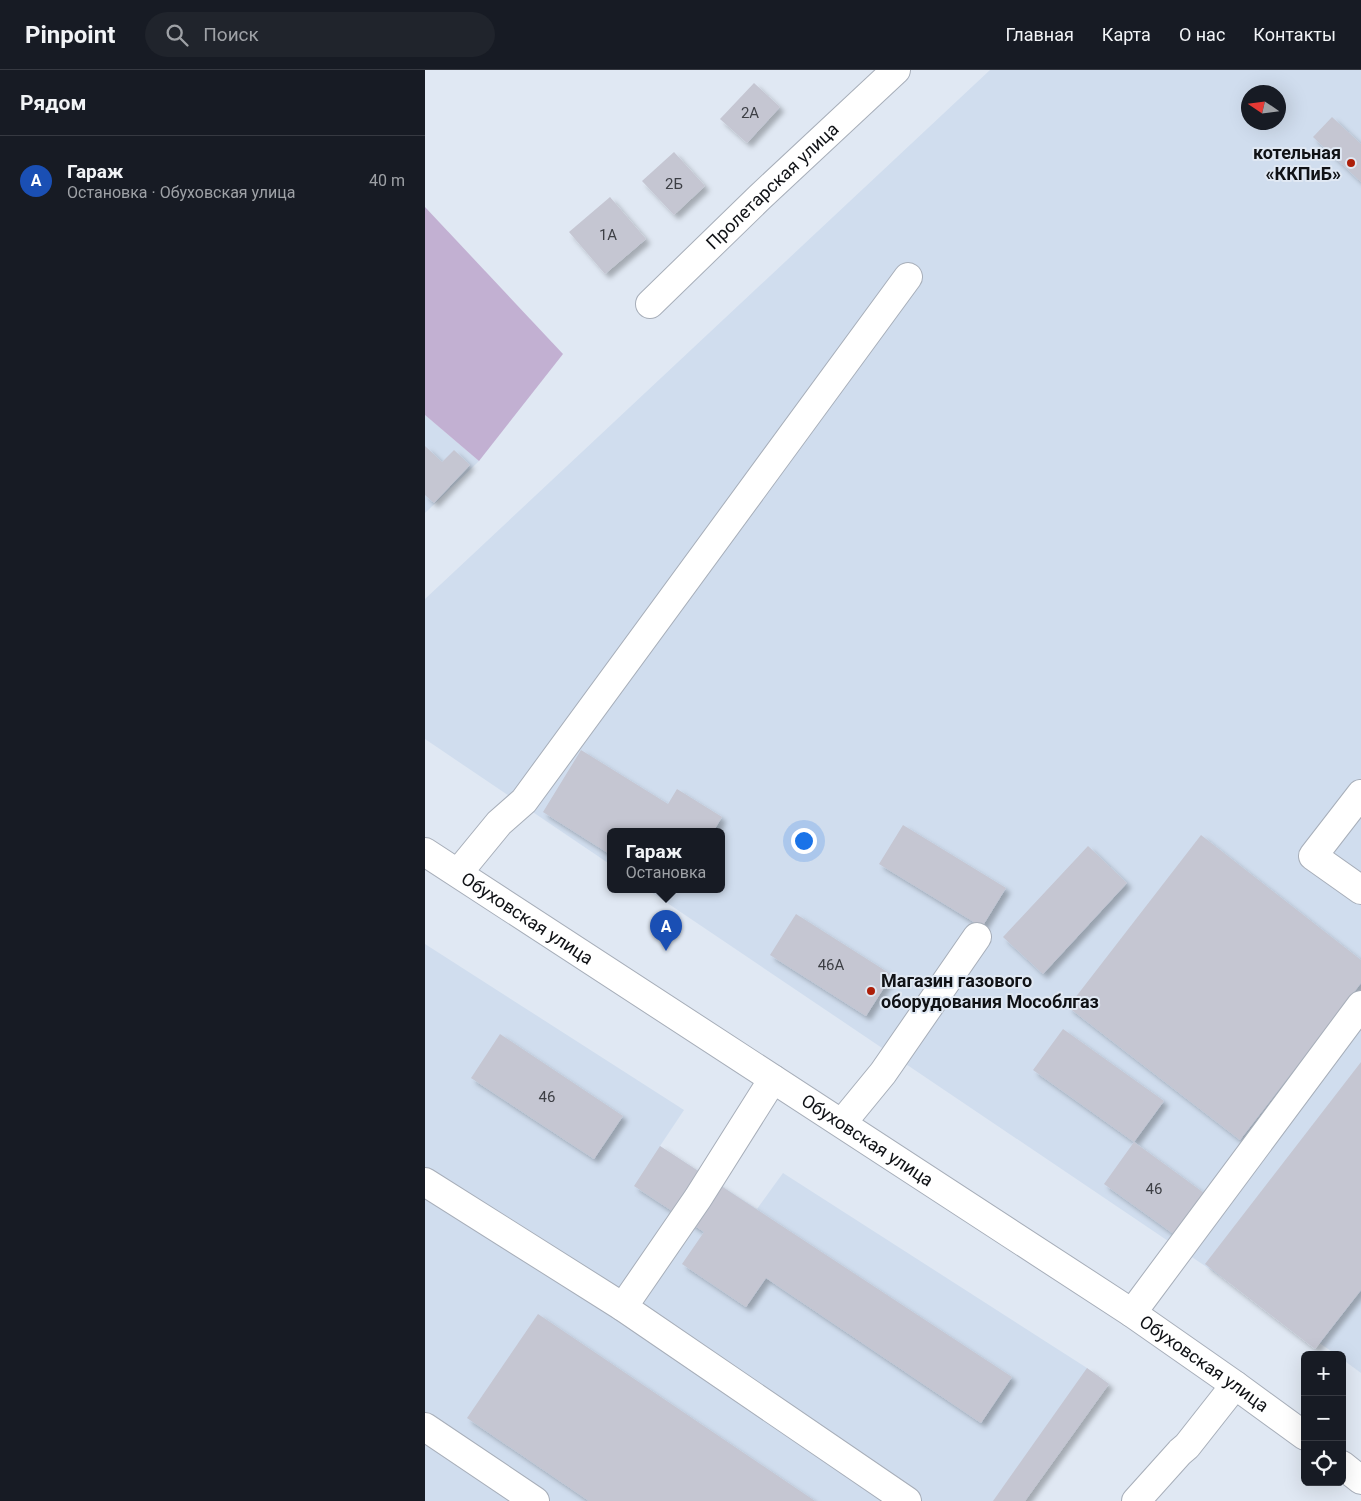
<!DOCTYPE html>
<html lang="ru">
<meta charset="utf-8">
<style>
:root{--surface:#171b24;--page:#20242c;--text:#f1f3f6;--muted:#9ea1a6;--line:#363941;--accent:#d2938b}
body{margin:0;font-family:Roboto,sans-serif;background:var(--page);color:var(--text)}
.controls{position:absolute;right:15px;bottom:15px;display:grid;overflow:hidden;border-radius:8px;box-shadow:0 5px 20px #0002}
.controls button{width:45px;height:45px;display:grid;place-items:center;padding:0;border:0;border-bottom:1px solid var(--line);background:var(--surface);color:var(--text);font:25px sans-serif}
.compass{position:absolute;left:816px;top:15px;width:45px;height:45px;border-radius:50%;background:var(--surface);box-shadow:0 5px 20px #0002;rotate:283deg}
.you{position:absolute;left:378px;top:770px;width:18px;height:18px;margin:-12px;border:4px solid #fff;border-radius:50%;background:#1a73e8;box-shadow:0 0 0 8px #1a73e833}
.badge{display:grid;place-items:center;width:32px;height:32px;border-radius:50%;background:var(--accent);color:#fff;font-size:16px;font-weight:700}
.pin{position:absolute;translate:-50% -41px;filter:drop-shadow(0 1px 2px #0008)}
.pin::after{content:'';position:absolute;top:26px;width:18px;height:15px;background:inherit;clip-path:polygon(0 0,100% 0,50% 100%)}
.popup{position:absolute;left:182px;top:758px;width:118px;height:65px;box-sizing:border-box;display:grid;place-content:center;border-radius:8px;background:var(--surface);filter:drop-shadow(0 1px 4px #0005);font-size:16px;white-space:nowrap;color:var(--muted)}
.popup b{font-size:19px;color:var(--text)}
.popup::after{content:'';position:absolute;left:50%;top:100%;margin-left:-10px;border:10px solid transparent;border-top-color:var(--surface)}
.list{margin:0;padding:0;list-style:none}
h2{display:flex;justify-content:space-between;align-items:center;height:65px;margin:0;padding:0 20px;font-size:21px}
h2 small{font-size:16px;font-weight:400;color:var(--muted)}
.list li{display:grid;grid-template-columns:32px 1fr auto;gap:15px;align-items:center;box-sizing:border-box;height:90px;padding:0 20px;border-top:1px solid var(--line)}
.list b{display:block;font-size:19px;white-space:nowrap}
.list p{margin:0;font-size:16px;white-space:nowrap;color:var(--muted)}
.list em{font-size:16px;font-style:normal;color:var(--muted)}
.icon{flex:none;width:28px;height:28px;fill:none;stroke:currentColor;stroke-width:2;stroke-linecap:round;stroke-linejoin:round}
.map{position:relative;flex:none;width:936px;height:1431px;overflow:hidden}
header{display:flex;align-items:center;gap:30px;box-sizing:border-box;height:70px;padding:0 25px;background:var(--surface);border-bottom:1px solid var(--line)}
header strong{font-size:24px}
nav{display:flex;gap:28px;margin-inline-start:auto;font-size:18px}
.search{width:350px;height:45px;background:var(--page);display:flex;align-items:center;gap:12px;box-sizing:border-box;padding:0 18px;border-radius:28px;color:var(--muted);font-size:19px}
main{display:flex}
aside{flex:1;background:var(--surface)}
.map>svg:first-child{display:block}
.built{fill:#d0ddee;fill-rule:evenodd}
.green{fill:#c2b0d2}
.building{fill:#c5c6d2;filter:url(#shadow)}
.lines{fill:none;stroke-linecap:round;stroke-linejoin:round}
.minor-casing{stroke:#a7aeb9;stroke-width:30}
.major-casing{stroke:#a7aeb9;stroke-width:30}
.minor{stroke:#fff;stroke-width:28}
.major{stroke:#fff;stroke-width:28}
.poi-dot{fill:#ad1e09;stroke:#e0e8f3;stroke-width:2}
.labels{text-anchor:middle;stroke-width:4;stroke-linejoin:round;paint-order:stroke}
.number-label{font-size:15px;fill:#3d3f45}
.poi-label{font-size:18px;font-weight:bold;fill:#101216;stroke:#e0e8f3;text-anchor:end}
.street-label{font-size:18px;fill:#101216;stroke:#e0e8f3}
</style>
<header>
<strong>Pinpoint</strong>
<div class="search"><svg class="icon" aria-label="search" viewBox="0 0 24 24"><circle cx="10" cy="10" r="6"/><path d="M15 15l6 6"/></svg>Поиск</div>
<nav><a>Главная</a><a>Карта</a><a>О нас</a><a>Контакты</a></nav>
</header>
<main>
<aside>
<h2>Рядом<small></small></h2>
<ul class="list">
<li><span class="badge" style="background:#1a4fb4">A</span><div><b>Гараж</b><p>Остановка · Обуховская улица</p></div><em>40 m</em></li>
</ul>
</aside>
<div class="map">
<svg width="936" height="1431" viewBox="0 0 936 1431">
<defs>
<filter id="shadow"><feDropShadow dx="4.5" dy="4.5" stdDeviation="2.5" flood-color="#0004"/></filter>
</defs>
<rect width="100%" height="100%" fill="#e0e8f3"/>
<g class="built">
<path d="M565,0H936V1303L917,1289V1285H912L223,820H296V762H186V795L0,669V529ZM824,22H854V52H824Z"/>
<polygon points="0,345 54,391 0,443"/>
<polygon points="0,874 259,1040 235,1076 332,1139 358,1103 662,1298 684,1314 600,1431 0,1431"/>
</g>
<polygon class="green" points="0,137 138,284 54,391 0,345"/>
<g class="building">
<polygon points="329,13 355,37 322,73 295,49"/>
<polygon points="907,47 936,74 936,112 888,67"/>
<polygon points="249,82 280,116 249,145 217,111"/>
<polygon points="185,127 221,169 180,204 144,162"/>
<polygon points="0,376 17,392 29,380 45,395 9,433 0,425"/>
<polygon points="156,680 243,734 252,719 297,747 288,762 186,762 186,785 118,742"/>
<polygon points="478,755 581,818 557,857 454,794"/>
<polygon points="776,765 936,890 936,913 815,1070 643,937"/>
<polygon points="663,776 702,813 618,904 578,867"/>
<polygon points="371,844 467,905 441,946 345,885"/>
<polygon points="638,959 739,1031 709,1072 608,1000"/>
<polygon points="75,964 198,1046 169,1089 46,1008"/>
<polygon points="936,992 936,1220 890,1279 780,1194"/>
<polygon points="709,1072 779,1123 750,1165 679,1114"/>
<polygon points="235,1076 587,1307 556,1353 341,1208 321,1237 257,1194 279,1162 209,1116"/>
<polygon points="113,1244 390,1431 164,1431 42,1348"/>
<polygon points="662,1298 684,1314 600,1431 568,1431"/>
</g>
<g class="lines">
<g class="minor-casing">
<g id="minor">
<path id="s1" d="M225,234L335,127L471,0"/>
<polyline points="936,724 888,786 936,820"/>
<polyline points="33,803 74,753 99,731 483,207"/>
<polyline points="417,1053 458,1003 552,867"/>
<polyline points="0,1112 198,1237 482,1431"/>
<polyline points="198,1237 273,1128 348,1009"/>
<polyline points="707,1243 936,935"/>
<polyline points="0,1357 110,1431"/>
<polyline points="711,1431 755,1382 762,1376 810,1315"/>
</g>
</g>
<g class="major-casing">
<g id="major">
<path id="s2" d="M0,782L707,1243L810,1315L880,1366"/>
<polyline points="917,1395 936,1410"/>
</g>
</g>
<use href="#minor" class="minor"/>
<use href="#major" class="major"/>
</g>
<g class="poi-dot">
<circle cx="926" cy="93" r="5"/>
<circle cx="446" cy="921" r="5"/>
</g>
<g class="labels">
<g class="number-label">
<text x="325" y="48">2А</text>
<text x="249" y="119">2Б</text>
<text x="183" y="170">1А</text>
<text x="406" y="900">46А</text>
<text x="122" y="1032">46</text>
<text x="729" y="1124">46</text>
</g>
<g class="poi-label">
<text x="916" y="89">котельная<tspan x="916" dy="21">«ККПиБ»</tspan></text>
<text x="456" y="917" text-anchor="start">Магазин газового<tspan x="456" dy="21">оборудования Мособлгаз</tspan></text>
</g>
<g class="street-label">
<text dy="6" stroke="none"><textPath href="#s1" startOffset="170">Пролетарская улица</textPath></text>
<text dy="6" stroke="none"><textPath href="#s2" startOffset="122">Обуховская улица</textPath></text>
<text dy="6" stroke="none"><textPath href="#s2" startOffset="528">Обуховская улица</textPath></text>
<text dy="6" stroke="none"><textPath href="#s2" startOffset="932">Обуховская улица</textPath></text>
</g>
</g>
</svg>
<div class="controls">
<button>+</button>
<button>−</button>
<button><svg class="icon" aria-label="locate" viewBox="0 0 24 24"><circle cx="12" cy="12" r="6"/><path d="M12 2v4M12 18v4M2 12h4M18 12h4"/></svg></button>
</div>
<svg class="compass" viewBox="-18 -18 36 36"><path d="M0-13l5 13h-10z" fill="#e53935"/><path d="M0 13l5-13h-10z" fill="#9ea1a6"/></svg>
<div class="you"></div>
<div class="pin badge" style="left:241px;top:881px;background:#1a4fb4">A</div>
<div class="popup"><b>Гараж</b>Остановка</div>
</div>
</main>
